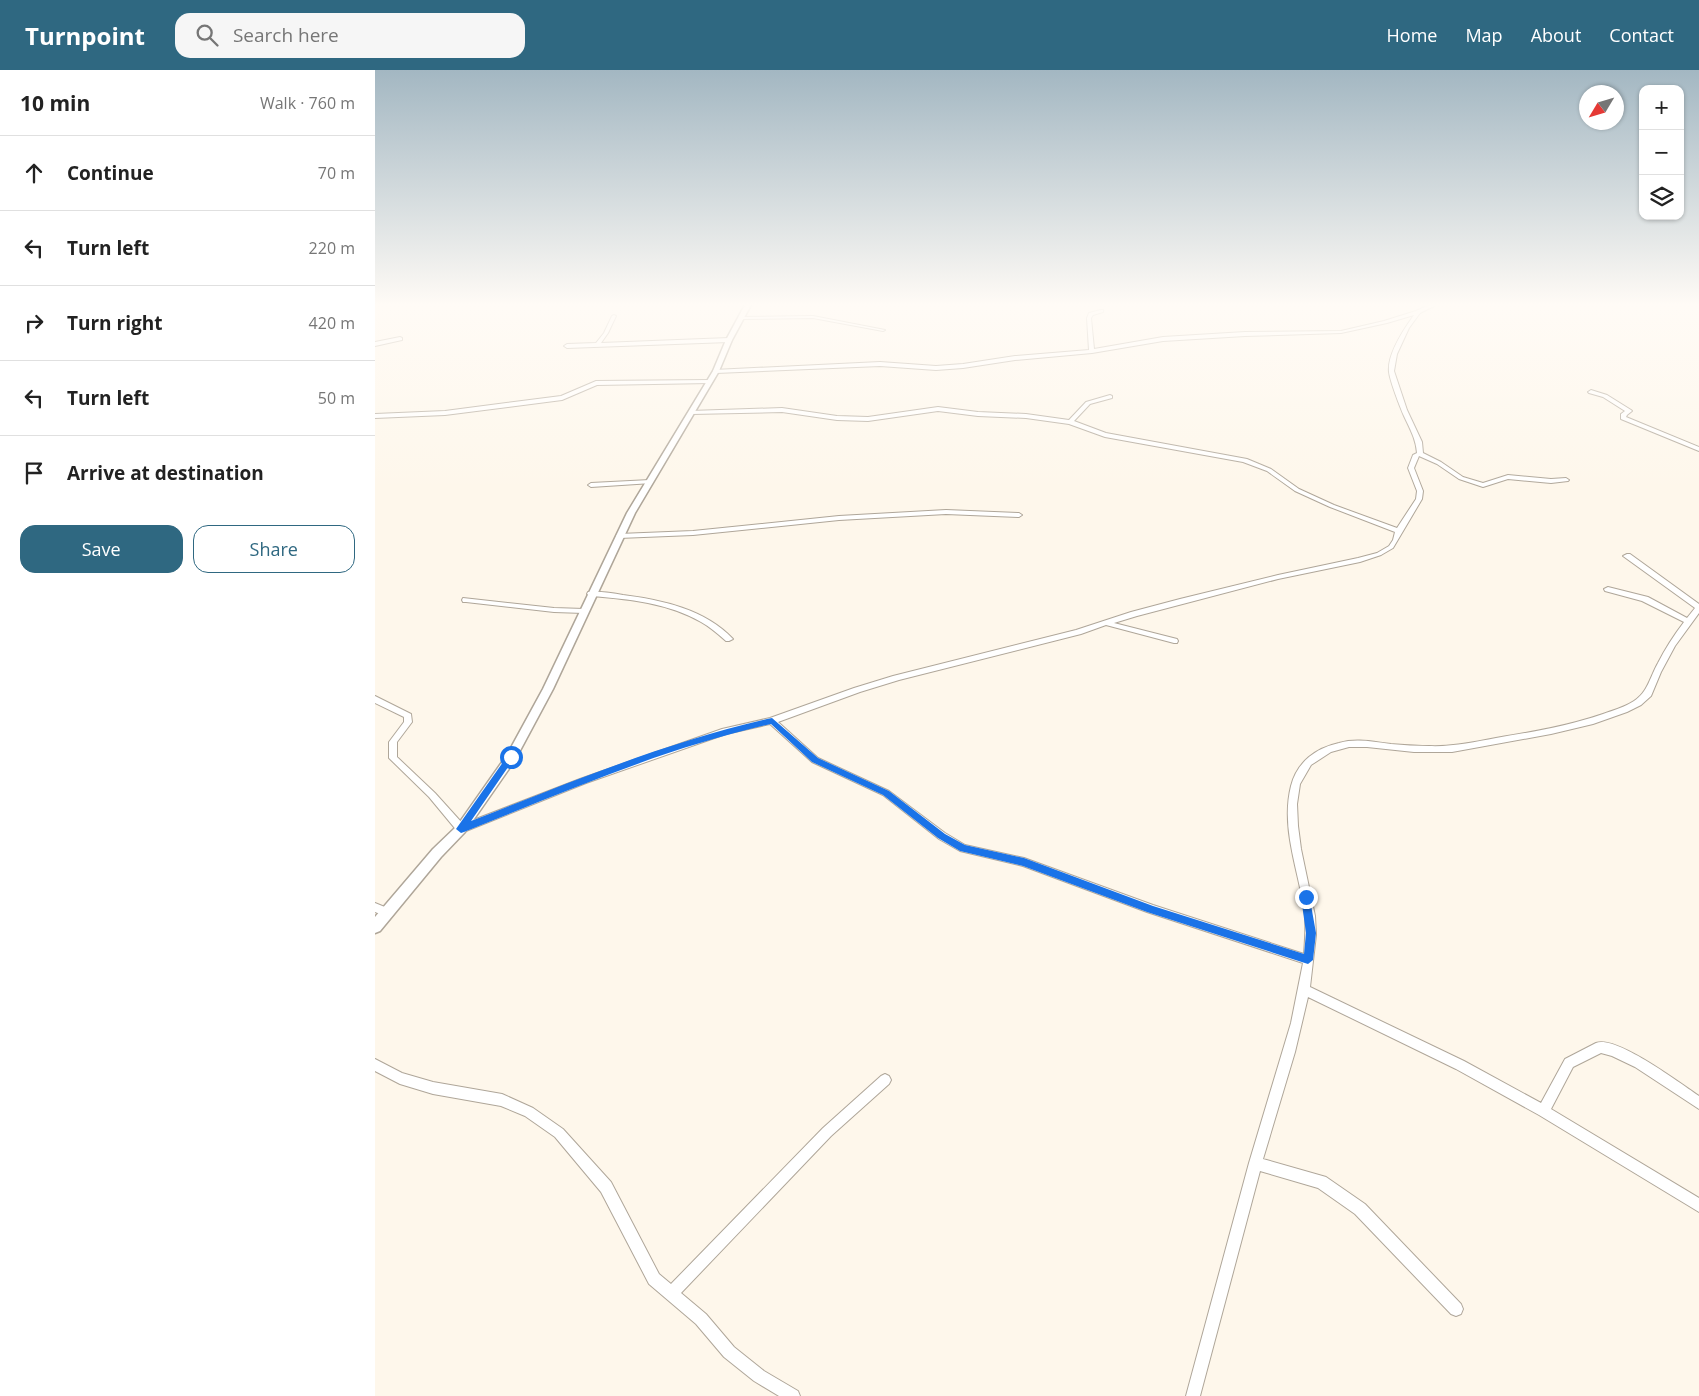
<!DOCTYPE html>
<meta charset="utf-8">
<style>
:root{--surface:#fff;--page:#f6f6f6;--text:#222;--muted:#767676;--line:#e0e0e0;--accent:#2f6881}
body{margin:0;font-family:"Open Sans",sans-serif;background:var(--page);color:var(--text)}
.controls{position:absolute;right:15px;top:15px;display:grid;overflow:hidden;border-radius:10px;box-shadow:0 1px 4px #0004}
.controls button{width:45px;height:45px;display:grid;place-items:center;padding:0;border:0;border-bottom:1px solid var(--line);background:var(--surface);color:var(--text);font:25px sans-serif}
.compass{position:absolute;left:1204px;top:15px;width:45px;height:45px;border-radius:50%;background:var(--surface);box-shadow:0 1px 4px #0004;rotate:232deg}
.stop{position:absolute;width:15px;height:15px;margin:-11px;border:4px solid #1a73e8;border-radius:50%;background:#fff}
.stop.end{background:#1a73e8;border-color:#fff;box-shadow:0 1px 5px #0008}
.list{margin:0;padding:0;list-style:none}
h2{display:flex;justify-content:space-between;align-items:center;height:65px;margin:0;padding:0 20px;font-size:21px}
h2 small{font-size:16px;font-weight:400;color:var(--muted)}
.list li{display:grid;grid-template-columns:32px 1fr auto;gap:15px;align-items:center;box-sizing:border-box;height:75px;padding:0 20px;border-top:1px solid var(--line)}
.list b{display:block;font-size:19px;white-space:nowrap}
.list em{font-size:16px;font-style:normal;color:var(--muted)}
.actions{display:flex;gap:10px;padding:15px 20px}
.actions a{flex:1;padding:11px 0;border:1px solid var(--accent);border-radius:15px;text-align:center;font-size:18px;color:var(--accent)}
.actions .main{background:var(--accent);color:#fff}
.icon{flex:none;width:28px;height:28px;fill:none;stroke:currentColor;stroke-width:2;stroke-linecap:round;stroke-linejoin:round}
.map{position:relative;flex:none;width:1324px;height:1326px;overflow:hidden}
header{display:flex;align-items:center;gap:30px;box-sizing:border-box;height:70px;padding:0 25px;background:var(--accent);color:#fff}
header strong{font-size:24px}
nav{display:flex;gap:28px;margin-inline-start:auto;font-size:18px}
.search{width:350px;height:45px;background:var(--page);display:flex;align-items:center;gap:12px;box-sizing:border-box;padding:0 18px;border-radius:15px;color:var(--muted);font-size:19px}
main{display:flex}
aside{flex:1;background:var(--surface)}
.map>svg:first-child{display:block}
.lines{fill:none;stroke-linecap:round;stroke-linejoin:round}
.minor-casing{stroke:#afa699;stroke-width:2}
.major-casing{stroke:#afa699;stroke-width:3}
.minor{fill:#fff;fill-rule:evenodd}
.major{fill:#fff;fill-rule:evenodd}
.route{fill:#1a73e8}
</style>
<header>
<strong>Turnpoint</strong>
<div class="search"><svg class="icon" aria-label="search" viewBox="0 0 24 24"><circle cx="10" cy="10" r="6"/><path d="M15 15l6 6"/></svg>Search here</div>
<nav><a>Home</a><a>Map</a><a>About</a><a>Contact</a></nav>
</header>
<main>
<aside>
<h2>10 min<small>Walk · 760 m</small></h2>
<ul class="list">
<li><svg class="icon" aria-label="ahead" viewBox="0 0 24 24"><path d="M12 20V5M6 11l6-6 6 6"/></svg><div><b>Continue</b></div><em>70 m</em></li>
<li><svg class="icon" aria-label="left" viewBox="0 0 24 24"><path d="M17 20v-9H6M10 6l-5 5 5 5"/></svg><div><b>Turn left</b></div><em>220 m</em></li>
<li><svg class="icon" aria-label="right" viewBox="0 0 24 24"><path d="M7 20v-9h11M14 6l5 5-5 5"/></svg><div><b>Turn right</b></div><em>420 m</em></li>
<li><svg class="icon" aria-label="left" viewBox="0 0 24 24"><path d="M17 20v-9H6M10 6l-5 5 5 5"/></svg><div><b>Turn left</b></div><em>50 m</em></li>
<li><svg class="icon" aria-label="arrive" viewBox="0 0 24 24"><path d="M6 21V4h12l-3 4 3 4H6"/></svg><div><b>Arrive at destination</b></div></li>
</ul>
<div class="actions"><a class="main">Save</a><a>Share</a></div>
</aside>
<div class="map">
<svg width="1324" height="1326" viewBox="0 0 1324 1326">
<rect width="100%" height="100%" fill="#fef7eb"/>
<g class="lines">
<g class="minor-casing">
<g id="minor">
<path d="M1058,233H1065L1045,243L1034,258L1022,284L1019,301L1032,340L1047,372L1048,383L1066,392L1088,407L1108,413L1133,405L1176,409L1191,408L1194,410L1193,411L1176,413L1133,409L1108,417L1084,409L1062,394L1044,386L1039,398L1048,421L1047,429L1018,478L1006,485L985,492L903,509L762,546L739,553L802,569L803,571L802,573H799L731,555L706,564L524,610L485,622L403,652L443,688L514,721L570,763L590,775L649,788L778,835L929,884C930,871 931,859 930,846C925,803 905,760 916,716C922,692 941,678 964,673C982,668 998,672 1016,674C1029,675 1041,676 1054,676C1077,677 1099,672 1121,668C1157,662 1193,656 1228,644C1239,640 1250,637 1259,631C1273,622 1275,607 1283,593C1290,579 1299,565 1309,552L1267,531L1230,521L1229,519L1233,517L1273,527L1312,548L1320,538L1248,486L1252,484H1255L1324,534V543L1300,576L1286,602L1276,626L1266,635L1252,642L1218,654L1176,664L1077,682H1039L992,677H974L956,682L936,695L925,714L922,734L923,756L926,779L940,846L941,865L935,917L1089,991L1166,1033L1190,989L1221,973C1241,965 1306,1014 1324,1026V1039L1260,997L1237,986L1226,983L1198,997L1176,1039L1324,1128V1142L1164,1045L1081,999L933,927L920,982L888,1089L951,1107L990,1134L1086,1234L1088,1239L1086,1244L1081,1246L1076,1244L980,1144L943,1118L885,1101L825,1326H811L874,1093L916,953L928,893L772,842L648,796L585,781L564,769L508,725L437,692L395,654L351,664L211,713L86,763L83,762L54,727L14,688V672L29,652V647L0,633V626L36,644L37,652L22,672V687L60,723L88,754L205,709L347,659L395,648L479,618L518,606L701,560L756,542L805,529L903,505L983,488L1002,483L1014,476L1018,470L1020,462L955,437L920,421L892,401L868,392L730,367L694,354L651,348L603,346L563,341L493,351L462,350L407,342L317,344L314,342L315,341L407,338L462,346L493,347L563,337L603,342L651,344L694,350L711,332L735,325L737,326V328L715,334L699,351L731,363L872,389L896,399L924,419L959,435L1022,458L1041,429L1042,421L1033,398L1038,385L1042,383C1041,369 1035,359 1029,346C1025,337 1015,311 1014,302C1012,284 1029,259 1039,245L1012,253L966,263L870,266L788,271L717,283L640,290L588,298L561,300L505,296L341,303L338,301L339,300L505,292L561,296L588,294L640,286L714,280L712,248L714,243L726,240H728V242L718,245L716,248L719,279L788,267L870,262L966,261L1009,251L1041,241Z"/>
<polygon points="239,245 241,246 233,263 226,273 354,268 357,270 354,272 192,278 189,276 192,274 221,273 229,263 237,246"/>
<polygon points="438,246 510,260 508,261 438,248 366,249 364,248 366,247"/>
<polygon points="25,267 27,268 27,270 0,276 0,272"/>
<polygon points="334,310 336,311 336,313 222,315 187,330 70,345 0,348 0,344 70,341 186,326 221,311"/>
<polygon points="1216,320 1232,325 1256,340 1257,341 1252,345 1251,347 1324,377 1324,381 1246,349 1246,344 1250,341 1228,327 1214,323 1213,322"/>
<polygon points="275,410 278,412 277,413 216,417 213,415 216,413"/>
<polygon points="571,440 644,443 647,445 644,447 571,444 464,450 318,465 244,468 241,466 244,464 318,461 464,446"/>
<path d="M213,522C224,521 237,523 248,525C287,530 330,539 358,569L354,571H351C343,564 335,557 326,552C293,533 254,529 216,526L212,524Z"/>
<polygon points="88,528 179,538 209,539 213,541 209,543 179,542 91,532 88,532 87,530"/>
<polygon points="0,833 17,840 18,843 17,846 13,847 0,842"/>
<polygon points="0,989 27,1003 58,1012 127,1024 158,1038 188,1059 236,1112 284,1204 296,1214 448,1058 506,1006 510,1004 514,1006 516,1010 514,1014 456,1066 306,1223 331,1244 359,1277 389,1301 423,1321 425,1326 404,1326 379,1311 349,1287 321,1254 274,1214 226,1122 180,1067 150,1046 126,1036 58,1024 25,1014 0,1001"/>
</g>
</g>
<g class="major-casing">
<polygon id="major" points="371,233 377,233 357,270 344,301 260,443 178,619 140,690 90,762 66,787 5,861 0,863 0,847 58,779 82,756 132,685 168,619 252,443 338,301 351,270"/>
</g>
<use href="#minor" class="minor"/>
<use href="#major" class="major"/>
</g>
<linearGradient id="sky" x2="0" y2="1"><stop stop-color="#a3b7c2"/><stop offset="0.56" stop-color="#fffbf6"/><stop offset="1" stop-color="#fffbf6" stop-opacity="0"/></linearGradient>
<rect width="1324" height="419" fill="url(#sky)"/>
<path class="route" d="M397,648L443,688L514,721L570,764L590,775L649,788L778,836L929,884L931,863L926,827L928,824H934L941,863L938,890L933,894L772,842L648,796L585,781L563,768L508,725L437,692L396,654C290,678 189,722 89,762L86,763L81,759L133,685H139L140,687L96,751C194,713 293,671 397,648Z"/>
</svg>
<div class="controls">
<button>+</button>
<button>−</button>
<button><svg class="icon" aria-label="layers" viewBox="0 0 24 24"><path d="M12 4l9 5-9 5-9-5zM3 14l9 5 9-5"/></svg></button>
</div>
<svg class="compass" viewBox="-18 -18 36 36"><path d="M0-13l5 13h-10z" fill="#e53935"/><path d="M0 13l5-13h-10z" fill="#767676"/></svg>
<div class="stop" style="left:136px;top:687px"></div>
<div class="stop end" style="left:931px;top:827px"></div>
</div>
</main>
